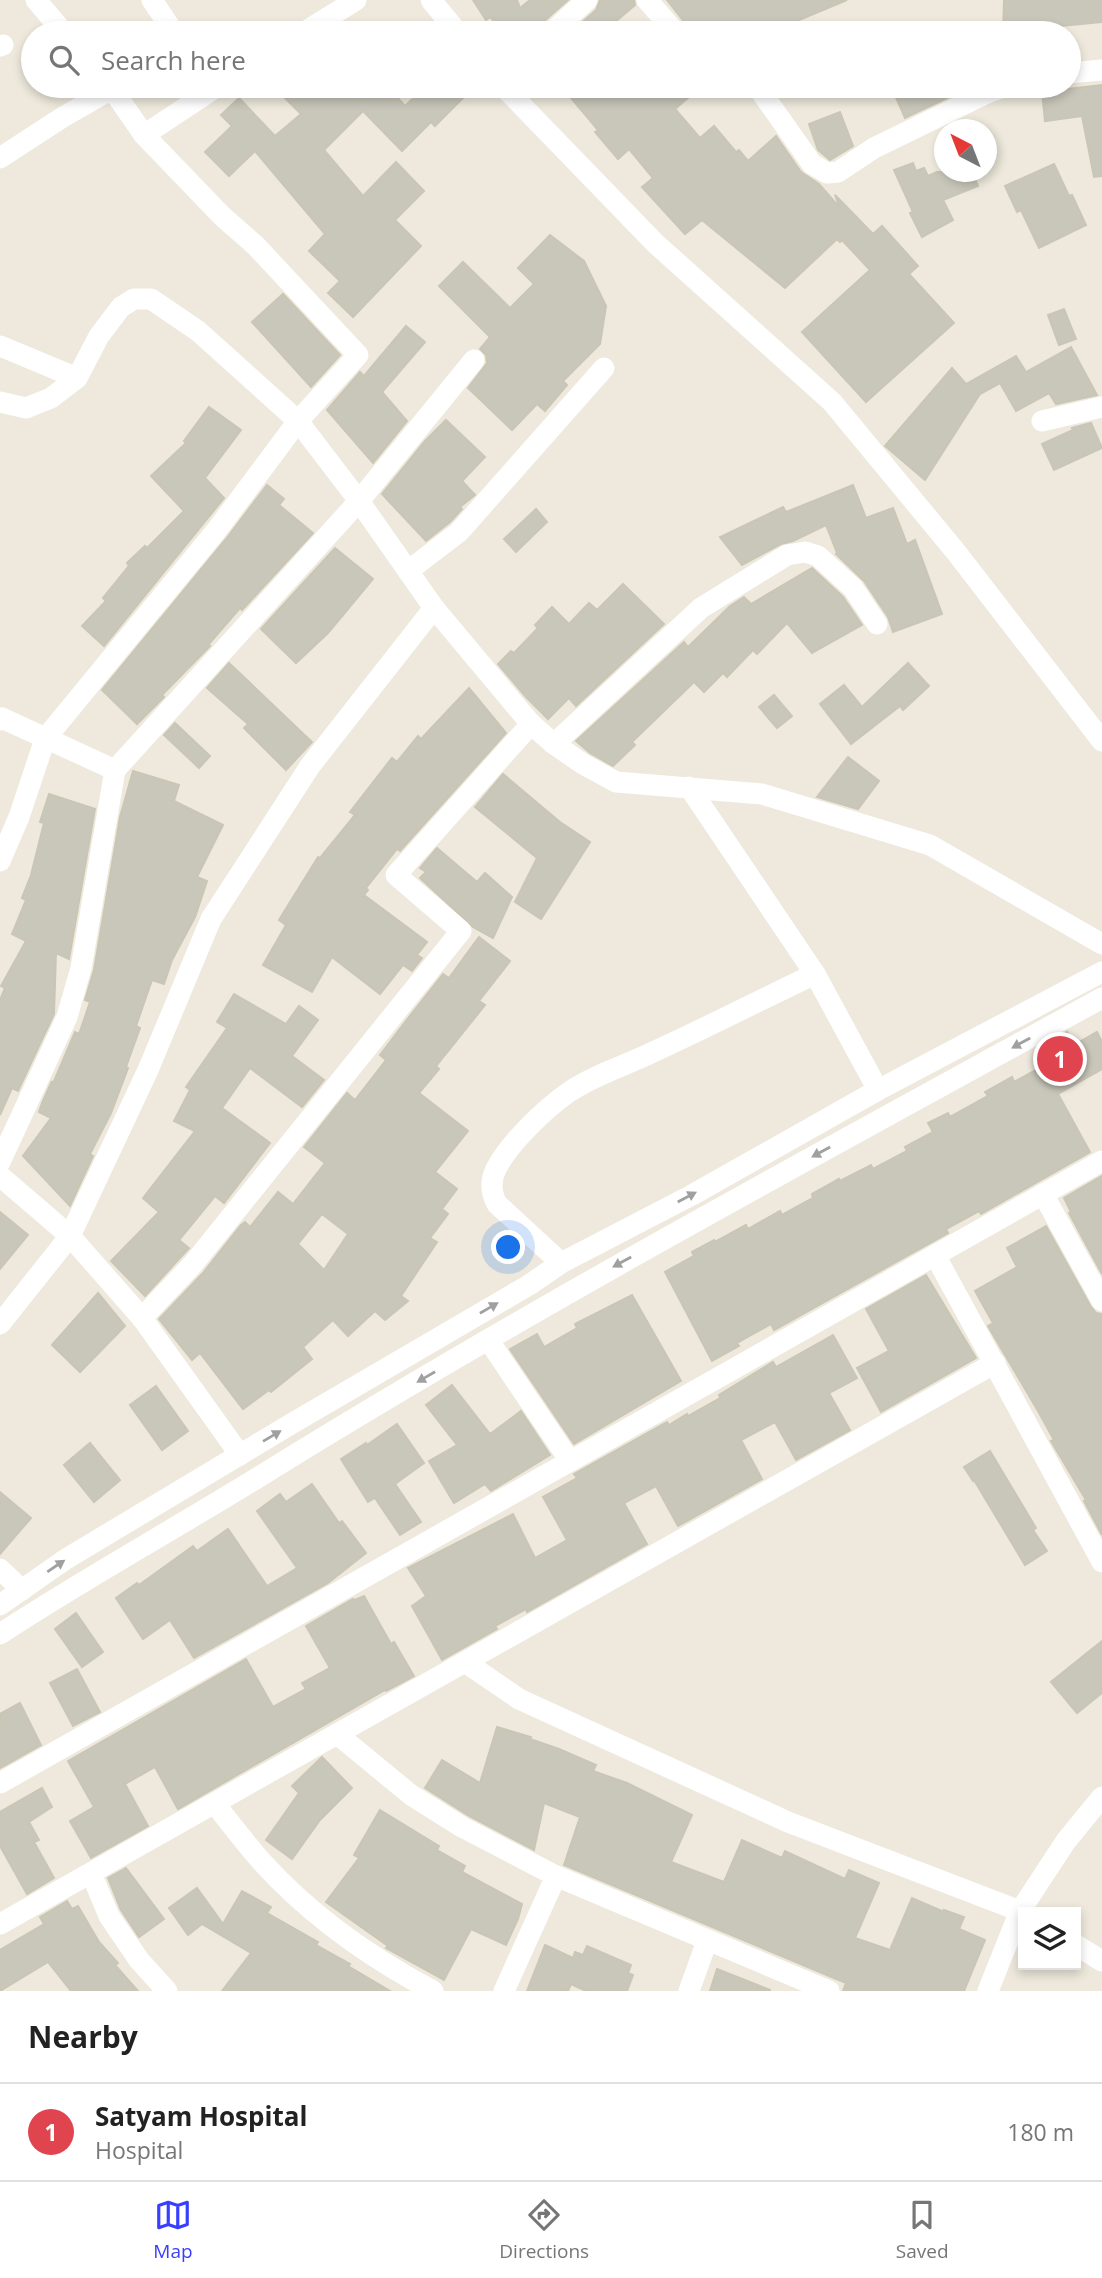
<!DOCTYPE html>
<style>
:root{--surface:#fff;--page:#f2f2f2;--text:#222;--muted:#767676;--line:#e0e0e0;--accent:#383eff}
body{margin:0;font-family:"Open Sans",sans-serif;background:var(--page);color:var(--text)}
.controls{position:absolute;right:21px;bottom:21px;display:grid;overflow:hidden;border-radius:0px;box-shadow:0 4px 10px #0003}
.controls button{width:63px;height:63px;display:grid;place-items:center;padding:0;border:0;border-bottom:2px solid var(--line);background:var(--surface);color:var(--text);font:35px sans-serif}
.compass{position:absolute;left:934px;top:119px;width:63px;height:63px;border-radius:50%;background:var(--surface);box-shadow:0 4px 10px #0003;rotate:318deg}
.you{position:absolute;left:509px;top:1248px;width:24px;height:24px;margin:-18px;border:5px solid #fff;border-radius:50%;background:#1a73e8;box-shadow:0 0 0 10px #1a73e833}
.badge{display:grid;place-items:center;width:46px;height:46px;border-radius:50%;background:var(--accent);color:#fff;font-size:23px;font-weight:700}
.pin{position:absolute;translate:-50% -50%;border:4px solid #fff;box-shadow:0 2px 7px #0006}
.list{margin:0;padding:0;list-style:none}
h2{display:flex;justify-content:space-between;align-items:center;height:91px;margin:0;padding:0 28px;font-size:30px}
h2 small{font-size:23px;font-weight:400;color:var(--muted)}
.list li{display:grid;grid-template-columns:46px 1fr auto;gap:21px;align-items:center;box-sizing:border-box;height:98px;padding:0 28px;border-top:2px solid var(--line)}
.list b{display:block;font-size:26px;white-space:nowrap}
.list p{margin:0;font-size:23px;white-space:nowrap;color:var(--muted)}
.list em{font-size:23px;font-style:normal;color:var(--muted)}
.icon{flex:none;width:38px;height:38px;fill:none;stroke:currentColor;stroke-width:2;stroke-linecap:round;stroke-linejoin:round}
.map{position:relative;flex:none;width:1102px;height:1991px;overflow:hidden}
.search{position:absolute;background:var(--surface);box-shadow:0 4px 10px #0003;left:21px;right:21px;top:21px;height:77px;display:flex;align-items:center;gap:18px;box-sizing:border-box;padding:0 24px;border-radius:38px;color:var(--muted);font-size:26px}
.sheet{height:189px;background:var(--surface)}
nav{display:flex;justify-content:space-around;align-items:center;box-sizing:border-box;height:98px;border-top:2px solid var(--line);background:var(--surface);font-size:19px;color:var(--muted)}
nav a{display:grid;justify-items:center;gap:4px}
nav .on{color:var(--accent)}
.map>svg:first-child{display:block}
.building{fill:#c9c7ba;stroke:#cac6b5;stroke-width:2;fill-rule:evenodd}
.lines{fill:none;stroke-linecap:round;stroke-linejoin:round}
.minor{stroke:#fff;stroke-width:21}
.oneway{fill:#a0a0a0}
</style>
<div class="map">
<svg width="1102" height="1991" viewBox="0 0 1102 1991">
<rect width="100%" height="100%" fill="#eee9dc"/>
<g class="building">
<polygon points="473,0 517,0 520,8 530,0 568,0 542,23 538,33 505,33 490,17 486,20"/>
<polygon points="600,0 634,0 635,5 602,33 570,33 596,10"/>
<polygon points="667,0 847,0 768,33 693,33"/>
<polygon points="1004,0 1102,0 1102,22 1060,26 1060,33 1003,32"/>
<polygon points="1102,85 1102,176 1094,177 1082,116 1045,121 1042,92"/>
<polygon points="298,86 387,86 405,106 426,86 454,86 464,97 435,126 431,122 402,151 363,111 324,150 363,196 396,162 424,191 395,220 421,246 353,317 328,293 340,281 309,251 325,234 255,151 229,176 205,152 232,126 221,115 239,98 275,136 301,114 285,98"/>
<polygon points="561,86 702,86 675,109 700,138 714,126 736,152 739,150 748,161 776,136 801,172 819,184 840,208 835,195 873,234 882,226 918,266 909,274 954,323 866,402 802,332 870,270 842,240 840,242 837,239 785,288 702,220 685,234 642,187 653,178 629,149 618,159 595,132 598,130"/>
<polygon points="891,86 972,86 905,118"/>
<polygon points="840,112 853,146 830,160 818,150 809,124"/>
<polygon points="913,163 916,171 924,168 928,176 937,172 972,172 978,186 943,200 953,220 922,237 910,213 913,212 894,170"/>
<polygon points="1054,164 1069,196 1072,195 1086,225 1039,248 1021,210 1017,212 1005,186"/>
<polygon points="550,235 584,261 606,306 600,344 563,381 567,385 545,411 537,404 512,430 468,388 487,363 486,355 480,349 490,337 439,286 463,262 510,308 534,284 518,268"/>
<polygon points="283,294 340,355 311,387 252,322"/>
<polygon points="1064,309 1076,339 1059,345 1048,315"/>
<polygon points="406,326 425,342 382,392 407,421 373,463 327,410 360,372 364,376"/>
<polygon points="1071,347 1097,395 1056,404 1049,393 1016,411 1000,383 980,394 925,480 885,446 952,368 966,384 1016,356 1026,372"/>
<polygon points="209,407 241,430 205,478 224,498 104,646 82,626 106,601 103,598 129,566 127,563 145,546 147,548 184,511 151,476 186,443 184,441"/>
<polygon points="446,420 485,457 462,481 475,495 460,507 462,509 450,522 426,541 382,494 425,441"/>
<polygon points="1091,423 1102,448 1054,470 1042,444 1073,430 1072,428"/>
<polygon points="267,485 284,499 279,505 313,533 242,610 240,608 208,645 210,646 162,695 164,697 137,724 102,690 226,539"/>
<polygon points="853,485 866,518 893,508 907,544 915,540 942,614 893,632 888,617 864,581 836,554 837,553 826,525 793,541 781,544 742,565 720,537 783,507 786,512"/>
<polygon points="536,509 547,522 516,552 504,539"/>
<polygon points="335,548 373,579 328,633 296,663 261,629"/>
<polygon points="812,568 843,597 862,625 812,653 787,623 757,654 753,650 727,677 723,673 704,692 694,682 632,742 635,745 613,766 590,753 576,741 684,642 688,647 730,606 744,597 751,604"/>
<polygon points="623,584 664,624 576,706 569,698 548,719 526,697 498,664 511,651 514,653 538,628 535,625 552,607 569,624 589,603 597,610"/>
<polygon points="229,663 312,742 286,770 244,728 248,724 207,688"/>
<polygon points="908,663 929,686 903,710 900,706 851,744 820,704 844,685 862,707"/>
<polygon points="469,688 506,733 400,851 397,849 366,888 368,890 364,895 427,942 417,955 422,958 412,971 403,965 380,994 332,957 312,992 263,965 286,925 279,920 318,857 320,858 355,815 350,812 392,758 397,762 418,736 421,739"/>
<polygon points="774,695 792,716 777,728 759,707"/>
<polygon points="175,723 210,756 199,768 164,735"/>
<polygon points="848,757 879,781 858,809 817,797"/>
<polygon points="133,771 179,785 174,801 223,825 197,877 207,881 195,917 172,960 164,984 152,980 136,1026 140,1028 126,1067 128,1068 111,1113 90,1154 93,1156 70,1206 23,1156 51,1118 39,1112 42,1103 52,1081 52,1086 75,1032 79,1034 90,1002 85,1000 94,970 120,817"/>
<polygon points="503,774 560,822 590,842 541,919 515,902 537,858 475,807"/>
<polygon points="49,794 95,809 69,959 56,953 54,1014 18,1091 12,1088 0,1115 0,1000 5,988 1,986 26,941 12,934 26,900 22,898 31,875 44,823 40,822"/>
<polygon points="437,848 477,882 485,873 512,897 493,938 473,927 420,878 426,872 420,868"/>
<path d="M479,937L510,961L479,1001L485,1005L436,1066L439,1069L419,1093L468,1131L435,1172L457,1189L442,1209L448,1214L430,1238L437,1242L401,1296L408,1301L385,1320L375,1311L348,1336L333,1320L303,1347L312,1359L271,1392L269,1390L243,1409L200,1353L192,1360L159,1319L203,1273L241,1225L245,1222L250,1227L278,1192L293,1204L325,1163L304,1147L347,1093L355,1100L386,1060L380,1055L402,1026L443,974L449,978ZM322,1214L348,1234L324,1270L298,1244Z"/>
<polygon points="234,994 286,1024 299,1006 318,1020 292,1056 324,1080 302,1107 250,1068 222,1108 270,1143 224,1203 215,1196 179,1240 189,1248 145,1296 111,1261 159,1212 143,1198 195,1131 174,1121 190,1090 186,1087 227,1028 217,1022"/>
<polygon points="1067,1032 1074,1045 1097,1032 1102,1042 1102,1069 1058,1094 1090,1152 981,1214 979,1211 946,1229 948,1233 774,1330 771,1324 737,1343 739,1346 712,1361 665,1272 694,1256 692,1252 714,1240 715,1242 746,1225 748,1229 780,1211 782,1215 813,1198 812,1194 839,1179 840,1181 871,1165 873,1169 907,1151 905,1147 933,1132 928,1123 948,1113 950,1117 988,1096 985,1092 1012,1077 1014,1082 1047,1064 1039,1048"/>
<polygon points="1102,1176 1102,1274 1069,1213 1071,1212 1064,1198"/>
<polygon points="0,1212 28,1235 0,1269"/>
<polygon points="1046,1226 1091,1307 1096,1313 1102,1314 1102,1535 1084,1501 1086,1500 1051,1441 1054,1440 1038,1411 988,1326 993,1323 975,1291 1017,1267 1007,1248"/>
<polygon points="926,1275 976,1358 881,1412 857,1368 889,1351 866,1309"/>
<polygon points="98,1293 125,1326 80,1372 52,1345"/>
<polygon points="632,1295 681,1381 574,1444 510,1349 537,1334 544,1347 577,1328 575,1324"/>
<polygon points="833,1335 857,1378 829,1393 850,1430 796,1460 775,1422 741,1440 762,1479 678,1526 656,1486 624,1503 647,1544 527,1612 526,1609 495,1626 497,1629 442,1660 412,1606 426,1596 408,1568 513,1514 535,1558 567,1540 543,1497 577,1478 574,1474 667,1422 669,1425 687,1414 688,1416 720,1398 719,1395 773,1362 776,1367"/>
<polygon points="452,1385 490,1434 521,1411 550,1455 491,1491 485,1484 454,1503 429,1461 457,1445 426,1405"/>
<polygon points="156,1386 188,1431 162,1450 130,1405"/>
<polygon points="397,1424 424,1463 395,1484 421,1522 400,1535 375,1498 368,1502 341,1459 366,1443 367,1445"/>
<polygon points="90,1443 120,1480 94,1502 64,1465"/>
<polygon points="990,1451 1036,1528 1033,1530 1047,1551 1025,1565 974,1480 973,1481 964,1467"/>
<polygon points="312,1484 339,1523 342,1521 366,1553 328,1583 194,1658 170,1620 143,1639 116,1598 137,1583 139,1585 193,1546 197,1551 228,1529 267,1586 297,1568 257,1511 280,1494 286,1502"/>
<polygon points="0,1492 31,1518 0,1554"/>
<polygon points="364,1596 391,1644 394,1642 414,1676 386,1691 385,1690 178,1809 155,1767 125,1784 148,1826 91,1858 70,1821 94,1807 68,1761 246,1659 273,1707 306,1689 302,1683 330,1668 306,1626 353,1599 355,1600"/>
<polygon points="76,1613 103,1652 82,1667 55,1629"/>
<polygon points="1102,1641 1102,1693 1077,1713 1051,1682"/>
<polygon points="77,1669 100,1712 73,1726 50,1683"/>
<polygon points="20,1703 41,1745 0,1768 0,1714"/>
<polygon points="497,1727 531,1737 530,1739 559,1749 596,1765 593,1771 627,1783 692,1815 671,1862 724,1882 742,1840 782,1858 785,1851 845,1879 849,1870 879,1883 855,1938 890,1950 912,1898 944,1912 944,1910 964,1917 959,1929 985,1940 964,1991 843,1991 846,1983 564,1865 580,1817 544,1803 534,1850 469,1816 425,1788 442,1760 480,1783"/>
<polygon points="322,1757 352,1788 320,1820 292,1859 266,1840 299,1793 292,1786"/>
<polygon points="42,1788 52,1807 29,1822 39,1840 34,1842 54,1878 27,1894 0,1846 0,1812"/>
<polygon points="380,1810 439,1846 437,1850 465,1866 462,1872 522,1904 518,1919 506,1945 471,1929 444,1980 386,1948 388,1946 326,1902 359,1858 354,1855"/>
<polygon points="126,1868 164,1919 139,1937 121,1910 108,1878"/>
<polygon points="197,1888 223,1924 242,1891 271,1907 267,1913 318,1942 316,1945 350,1964 348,1966 390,1991 222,1991 251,1953 202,1924 188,1935 169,1908"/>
<polygon points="67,1901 72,1909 78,1906 99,1942 118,1963 115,1965 138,1991 71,1991 48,1962 0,1991 0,1950 44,1924 40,1917"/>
<polygon points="545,1945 573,1958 575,1952 583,1955 587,1946 631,1965 628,1973 633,1975 627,1991 586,1991 571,1984 568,1991 527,1991"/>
<polygon points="717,1969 770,1990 770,1991 710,1991"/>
</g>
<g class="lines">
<g class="minor">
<polyline points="36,0 64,33"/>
<polyline points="152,0 174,33"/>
<polyline points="431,0 458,33"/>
<polyline points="647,0 676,33"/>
<polyline points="303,33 356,0"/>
<polyline points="551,33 587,0"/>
<polyline points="0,46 3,45"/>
<polyline points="1069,73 1102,70"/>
<polyline points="110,86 144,135"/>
<polyline points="503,86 655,243 832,402 956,552 1102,741"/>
<polyline points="757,86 812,164 827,173 838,172 874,148 989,92 1007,86"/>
<polyline points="0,158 63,117 112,89"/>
<polyline points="0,346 77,378"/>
<polyline points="0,402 26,408 51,398 77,378 99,336 121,307 134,299 151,299 198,331 298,421 359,501 115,770 81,968 67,1017 0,1162"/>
<polyline points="1042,421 1102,407"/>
<polyline points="408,571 459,532 604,368"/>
<polyline points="434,608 531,724"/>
<polyline points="0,720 2,718 115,770"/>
<polyline points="554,744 701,608 787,555 805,552 818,556 853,588 877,624"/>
<polyline points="689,787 815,974 878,1090"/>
<polyline points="0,861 19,817 45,739 216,531 298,421 358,355 255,245 222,216 144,135 218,86"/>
<polyline points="0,1176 70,1236 0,1324"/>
<polyline points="1043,1194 1102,1301"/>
<polyline points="935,1255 1102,1562"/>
<path d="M561,1263L497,1204C491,1193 490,1181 496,1169C509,1143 546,1108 569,1092C594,1075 624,1066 651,1053C706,1028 760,1000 815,974"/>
<polyline points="142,1318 70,1236 148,1070 211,919 310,766 434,608 359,501 474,360"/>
<polyline points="489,1341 570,1461"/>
<polyline points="240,1455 142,1318 193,1264 461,931 396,875 531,724 554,744 583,764 616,782 762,794 930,845 1102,944"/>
<polyline points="0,1569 22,1590"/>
<polyline points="0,1605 66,1559 291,1424 529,1285 561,1263 692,1195 878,1090 1102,972"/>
<path d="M0,1634C85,1578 175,1529 262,1475C536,1305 820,1153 1102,998"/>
<polyline points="465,1662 519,1699 788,1822 1020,1911 1066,1841 1102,1797"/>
<polyline points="337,1734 411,1795 462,1827 556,1876 504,1991"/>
<polyline points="0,1783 1102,1161"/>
<path d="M215,1804C231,1824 246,1844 262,1862C310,1915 371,1958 433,1991"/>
<polyline points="91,1873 109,1916 139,1960 167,1991"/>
<polyline points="556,1876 829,1991"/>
<polyline points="0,1924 995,1363"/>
<polyline points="1076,1945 1102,1961"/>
<polyline points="689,1991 707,1941"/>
<polyline points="988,1991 1020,1911 1023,1913"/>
</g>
</g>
<defs><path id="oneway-solid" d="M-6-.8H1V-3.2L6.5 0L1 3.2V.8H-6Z" transform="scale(1.75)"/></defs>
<g class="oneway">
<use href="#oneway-solid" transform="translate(1021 1043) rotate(151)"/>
<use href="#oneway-solid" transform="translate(821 1152) rotate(151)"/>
<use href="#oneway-solid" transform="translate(687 1197) rotate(-28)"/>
<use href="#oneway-solid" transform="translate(622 1262) rotate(151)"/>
<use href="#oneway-solid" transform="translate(489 1308) rotate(-30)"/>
<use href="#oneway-solid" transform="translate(426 1377) rotate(150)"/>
<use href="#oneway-solid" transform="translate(272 1436) rotate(-31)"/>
<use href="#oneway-solid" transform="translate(56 1566) rotate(-34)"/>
</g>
</svg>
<div class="controls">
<button><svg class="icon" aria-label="layers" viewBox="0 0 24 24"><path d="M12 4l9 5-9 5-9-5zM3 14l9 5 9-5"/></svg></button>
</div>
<svg class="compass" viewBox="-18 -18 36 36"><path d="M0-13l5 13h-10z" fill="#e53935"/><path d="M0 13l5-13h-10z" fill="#767676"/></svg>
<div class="you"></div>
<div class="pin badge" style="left:1060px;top:1059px;background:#e0444e">1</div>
<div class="search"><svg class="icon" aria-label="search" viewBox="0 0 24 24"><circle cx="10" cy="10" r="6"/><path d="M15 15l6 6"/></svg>Search here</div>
</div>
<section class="sheet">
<h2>Nearby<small></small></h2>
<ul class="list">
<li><span class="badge" style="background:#e0444e">1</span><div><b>Satyam Hospital</b><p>Hospital</p></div><em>180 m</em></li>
</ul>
</section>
<nav>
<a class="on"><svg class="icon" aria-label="map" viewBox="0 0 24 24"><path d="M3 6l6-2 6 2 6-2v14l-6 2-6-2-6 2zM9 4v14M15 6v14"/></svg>Map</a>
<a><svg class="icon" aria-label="directions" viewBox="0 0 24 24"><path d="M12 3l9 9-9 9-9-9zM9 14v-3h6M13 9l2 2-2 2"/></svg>Directions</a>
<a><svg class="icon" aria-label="saved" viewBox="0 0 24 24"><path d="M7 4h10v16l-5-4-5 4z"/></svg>Saved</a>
</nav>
